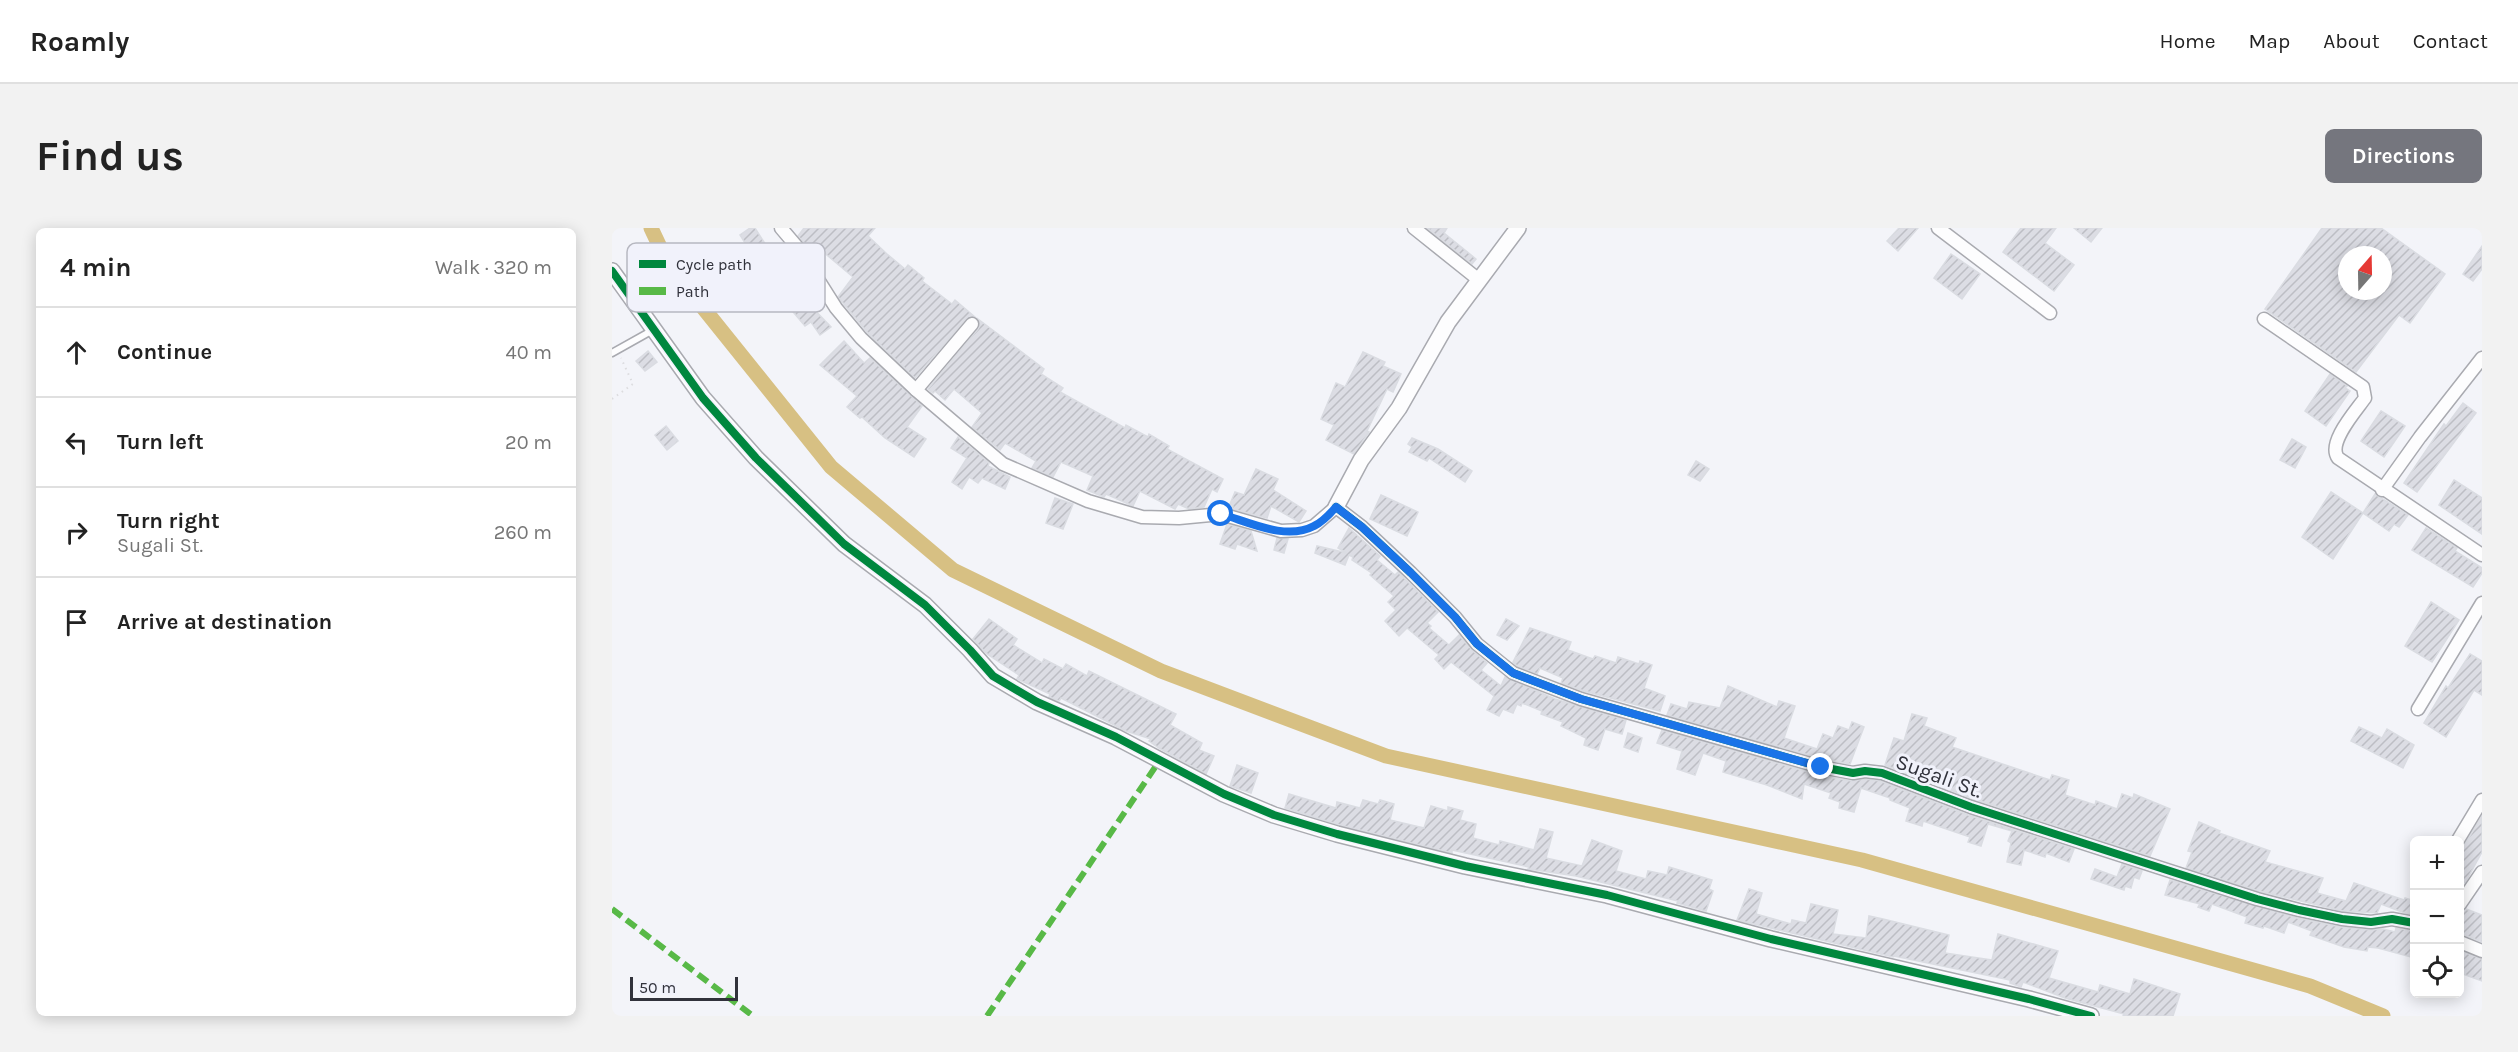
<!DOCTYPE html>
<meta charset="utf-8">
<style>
:root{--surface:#fff;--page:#f2f2f2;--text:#222;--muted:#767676;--line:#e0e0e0;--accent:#75767e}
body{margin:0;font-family:Karla,sans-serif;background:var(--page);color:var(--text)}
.controls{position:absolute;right:18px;bottom:18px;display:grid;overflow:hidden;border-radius:9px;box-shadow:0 3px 15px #0003}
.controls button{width:54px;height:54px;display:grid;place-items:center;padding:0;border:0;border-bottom:2px solid var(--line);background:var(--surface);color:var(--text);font:30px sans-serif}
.compass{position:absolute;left:1726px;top:18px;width:54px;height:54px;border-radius:50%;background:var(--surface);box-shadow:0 3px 15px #0003;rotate:20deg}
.scale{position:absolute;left:18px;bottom:15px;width:108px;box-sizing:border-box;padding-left:6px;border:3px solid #31323b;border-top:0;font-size:16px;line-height:21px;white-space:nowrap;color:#31323b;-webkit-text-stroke:4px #f1f2fb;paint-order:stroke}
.stop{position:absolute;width:18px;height:18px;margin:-14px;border:4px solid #1a73e8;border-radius:50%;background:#fff}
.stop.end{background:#1a73e8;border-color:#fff;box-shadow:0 2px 6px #0008}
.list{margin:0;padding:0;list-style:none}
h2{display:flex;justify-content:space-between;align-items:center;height:78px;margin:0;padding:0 24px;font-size:26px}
h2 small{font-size:20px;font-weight:400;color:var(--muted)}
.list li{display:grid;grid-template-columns:39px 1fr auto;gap:18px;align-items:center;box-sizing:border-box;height:90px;padding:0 24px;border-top:2px solid var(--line)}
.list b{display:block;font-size:22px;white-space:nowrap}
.list p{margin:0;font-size:20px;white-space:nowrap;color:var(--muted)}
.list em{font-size:20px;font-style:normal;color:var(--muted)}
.icon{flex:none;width:33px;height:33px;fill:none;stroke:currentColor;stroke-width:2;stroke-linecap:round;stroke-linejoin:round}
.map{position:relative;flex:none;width:1870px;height:788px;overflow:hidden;border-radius:9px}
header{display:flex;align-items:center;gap:36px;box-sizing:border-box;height:84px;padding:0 30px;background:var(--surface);border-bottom:2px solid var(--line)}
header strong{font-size:28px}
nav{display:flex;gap:33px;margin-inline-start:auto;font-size:21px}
.intro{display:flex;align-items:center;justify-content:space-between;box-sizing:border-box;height:144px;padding:0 36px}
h1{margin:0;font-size:42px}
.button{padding:15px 27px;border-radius:9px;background:var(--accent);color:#fff;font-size:21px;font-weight:700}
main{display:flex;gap:36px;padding:0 36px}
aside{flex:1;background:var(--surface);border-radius:9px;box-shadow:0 3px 15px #0003}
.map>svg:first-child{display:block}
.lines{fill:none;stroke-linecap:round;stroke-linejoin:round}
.canal{stroke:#d7c083;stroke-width:15}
.building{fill:url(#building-hatch);stroke:#dadce2;stroke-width:1.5;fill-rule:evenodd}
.service-casing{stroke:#a9aab0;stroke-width:9}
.minor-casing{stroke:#a9aab0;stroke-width:15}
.tertiary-casing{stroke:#a9aab0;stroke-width:18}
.path{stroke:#dcdcdf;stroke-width:2;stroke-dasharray:1.5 4.5;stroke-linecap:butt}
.service{stroke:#fdfdfe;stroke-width:6}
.minor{stroke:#fdfdfe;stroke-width:12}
.tertiary{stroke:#fdfdfe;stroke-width:15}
.quiet{stroke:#58b947;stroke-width:6;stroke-dasharray:12 6;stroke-linecap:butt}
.cycleway-casing{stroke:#f1f2fb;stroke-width:11}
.cycleway{stroke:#00873e;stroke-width:8}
.route{stroke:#1a73e8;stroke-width:8}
.labels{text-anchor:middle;stroke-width:6;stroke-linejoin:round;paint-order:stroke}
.street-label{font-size:21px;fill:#31323b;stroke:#f1f2fb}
.key{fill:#f1f2fb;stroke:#b7b8c1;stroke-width:1.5}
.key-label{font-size:16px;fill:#31323b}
</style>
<header>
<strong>Roamly</strong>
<nav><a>Home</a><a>Map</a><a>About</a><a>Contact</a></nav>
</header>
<div class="intro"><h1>Find us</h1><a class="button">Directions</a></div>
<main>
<aside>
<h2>4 min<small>Walk · 320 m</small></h2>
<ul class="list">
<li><svg class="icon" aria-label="ahead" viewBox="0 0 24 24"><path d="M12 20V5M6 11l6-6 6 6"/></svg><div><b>Continue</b></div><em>40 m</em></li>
<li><svg class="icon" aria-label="left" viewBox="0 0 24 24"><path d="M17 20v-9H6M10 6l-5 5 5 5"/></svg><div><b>Turn left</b></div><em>20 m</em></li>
<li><svg class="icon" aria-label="right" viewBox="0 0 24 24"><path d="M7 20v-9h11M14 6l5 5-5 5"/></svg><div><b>Turn right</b><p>Sugali St.</p></div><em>260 m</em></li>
<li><svg class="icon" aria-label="arrive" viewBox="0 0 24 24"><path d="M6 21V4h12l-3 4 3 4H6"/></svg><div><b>Arrive at destination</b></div></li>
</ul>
</aside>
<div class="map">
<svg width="1870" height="788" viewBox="0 0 1870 788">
<defs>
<pattern id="building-hatch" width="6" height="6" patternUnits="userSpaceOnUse" patternTransform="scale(1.5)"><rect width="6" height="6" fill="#dcdde4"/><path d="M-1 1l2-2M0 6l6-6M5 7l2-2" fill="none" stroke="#bdbec4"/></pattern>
</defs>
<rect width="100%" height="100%" fill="#f3f4f9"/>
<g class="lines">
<polyline class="canal" points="39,0 56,36 219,239 341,342 549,443 774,528 1250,632 1698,758 1771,788"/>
</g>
<g class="building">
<polygon points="138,0 143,0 159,25 145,34 128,7"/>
<polygon points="192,0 263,0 256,8 275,26 293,41 296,37 312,50 310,53 340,76 343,72 363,89 354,91 303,150 255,104 231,75 226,69 241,49 203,17 200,21 191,14 186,8"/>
<polygon points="815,0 835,0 832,5 864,31 860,36"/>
<polygon points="1287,0 1306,0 1286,23 1275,13"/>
<polygon points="1409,0 1444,0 1433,15 1462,37 1442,63 1391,24"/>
<polygon points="1462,0 1490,0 1479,14"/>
<path d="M1710,0H1769L1833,46L1798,95L1787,87L1744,144L1653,81ZM1735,27H1771V63H1735Z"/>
<polygon points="1870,18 1870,41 1861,53 1851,46"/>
<polygon points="1339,26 1368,46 1350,71 1322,50"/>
<polygon points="190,69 219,99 208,107 199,94 193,98 177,79"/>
<polygon points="366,91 432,141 429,146 451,160 448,164 513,200 514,197 536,209 537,206 557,218 555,221 611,251 605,264 600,261 592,279 577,281 566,276 563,281 528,263 521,278 494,266 492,269 475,262 481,248 449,234 441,249 420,240 424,233 393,215 388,222 360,199 370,185 342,161 333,172 323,163 321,165 316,161 366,101 368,97"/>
<polygon points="232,113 252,135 258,130 310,178 295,199 314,211 302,229 273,210 250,189 248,190 235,179 245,168 208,137"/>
<polygon points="36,123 45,134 33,143 24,133"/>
<polygon points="751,124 773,134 771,138 789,146 781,164 775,161 755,203 757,204 742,226 714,212 722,197 709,191 724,155 733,159"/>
<polygon points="1718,146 1735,158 1733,160 1738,163 1714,198 1693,183"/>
<polygon points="1851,175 1864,185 1805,264 1792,255 1832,196 1834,198"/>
<polygon points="1769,183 1793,198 1772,229 1749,213"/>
<polygon points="54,198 66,213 55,222 43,207"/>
<polygon points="346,209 377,235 376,238 398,249 393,261 370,250 366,255 357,249 350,261 340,254 355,230 339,220"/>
<polygon points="800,210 826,221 860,243 853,254 817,230 815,233 797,224 800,219 796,216"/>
<polygon points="1680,211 1694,219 1683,240 1668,232"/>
<polygon points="1084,233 1097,241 1088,253 1076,247"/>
<polygon points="644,241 666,251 661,262 694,283 687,294 659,278 655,290 620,281 621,278 618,276 623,264 632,267"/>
<polygon points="1842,252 1870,270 1870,306 1827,277"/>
<polygon points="1719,264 1751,285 1721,331 1690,309"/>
<polygon points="1763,266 1796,287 1787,299 1782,296 1777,303 1751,285"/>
<polygon points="769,267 806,284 795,308 758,291"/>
<polygon points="443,270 461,276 451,301 434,295"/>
<polygon points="615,296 639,303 645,323 625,316 623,321 608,316"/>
<polygon points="737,300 768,328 765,332 783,347 786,344 826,384 815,395 819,398 817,400 837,417 847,407 860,422 875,435 869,442 889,458 893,449 943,471 1014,492 1010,506 993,501 986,522 972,517 974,510 949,498 951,494 929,486 930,483 910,475 909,478 905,476 901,485 891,481 887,488 875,482 882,468 839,434 832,441 823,431 827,427 795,400 787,408 773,393 784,382 776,374 782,368 758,347 760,345 740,332 741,329 737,327 733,337 703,325 705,318 735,325 726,320"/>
<polygon points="1814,300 1845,320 1843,323 1870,340 1870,345 1861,359 1800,322"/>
<polygon points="665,310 676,311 672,325 662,322"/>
<polygon points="1819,374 1847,392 1820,434 1793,418"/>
<polygon points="377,391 405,411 401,417 430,435 432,431 451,441 454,436 475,448 477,443 564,486 558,497 590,515 587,522 602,528 594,546 547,520 537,513 539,511 514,503 449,470 447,473 437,469 438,466 405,451 407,447 375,426 361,411"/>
<polygon points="894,391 907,398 895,412 885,407"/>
<polygon points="918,400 959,414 956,422 981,431 983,428 1004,435 1006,429 1027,436 1028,433 1040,437 1032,460 1053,468 1048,483 972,463 949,455 951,450 928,440 925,446 905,438 901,434"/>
<polygon points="1858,426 1870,433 1870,467 1862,462 1834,509 1812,495 1834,458 1836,460"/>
<polygon points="1116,458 1165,479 1167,473 1183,478 1172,510 1205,521 1211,506 1221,510 1226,498 1237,502 1240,494 1252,499 1238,536 1211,531 1055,487 1059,476 1075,481 1077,474 1108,480"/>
<polygon points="1300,486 1315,490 1312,498 1344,510 1340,519 1438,552 1440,547 1457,552 1453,567 1483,577 1484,573 1505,581 1510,566 1521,570 1522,566 1558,581 1538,628 1362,571 1273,537 1282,510 1292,513"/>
<polygon points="1747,499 1770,510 1775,501 1802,517 1791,540 1739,513"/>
<polygon points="1050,502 1207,547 1239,553 1253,551 1268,553 1356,587 1462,621 1457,634 1434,625 1433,629 1412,622 1409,637 1395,634 1399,615 1396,613 1400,603 1376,596 1369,618 1356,614 1358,609 1311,593 1310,598 1294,593 1298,580 1278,572 1278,570 1249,560 1242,584 1227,580 1228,574 1217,570 1219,565 1192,556 1190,571 1155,557 1111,544 1114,533 1091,525 1083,547 1065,541 1070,523 1045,515"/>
<polygon points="1016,505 1030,510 1026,524 1012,519"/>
<polygon points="625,537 646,545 639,565 618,558"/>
<polygon points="677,566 724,580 725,574 748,580 751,572 766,576 768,572 782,576 778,592 812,600 819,578 836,583 836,579 851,583 848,592 864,596 861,610 887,617 888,613 922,622 928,601 941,604 934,630 970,638 980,612 1010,623 1004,643 1034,651 1036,643 1055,647 1057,639 1100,652 1097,661 1101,663 1094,683 1065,675 1066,673 964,648 916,641 917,639 840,622 840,625 728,597 673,580"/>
<polygon points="1870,588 1870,624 1853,655 1848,652 1848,620 1853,616"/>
<polygon points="1587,594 1608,603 1607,605 1658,623 1653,634 1711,650 1705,665 1734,673 1742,655 1792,672 1793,670 1803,673 1803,687 1790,684 1769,676 1765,685 1731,683 1647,663 1574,640 1580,624 1576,623"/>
<polygon points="1510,636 1530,643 1527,651 1522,649 1519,660 1513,658 1512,662 1479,651 1483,641 1505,649"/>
<polygon points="1558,652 1685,690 1729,699 1758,702 1771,701 1783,704 1784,700 1803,703 1803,730 1766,720 1756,719 1755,723 1732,719 1698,707 1700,703 1676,694 1672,705 1652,698 1651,700 1633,695 1635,689 1600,676 1597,683 1586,679 1588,676 1553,667"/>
<polygon points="1137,661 1150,665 1144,686 1179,696 1180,692 1194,695 1199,676 1226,682 1221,706 1254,710 1257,688 1271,691 1337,707 1333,725 1380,732 1386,706 1446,723 1437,750 1486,764 1488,757 1518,766 1522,751 1568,766 1561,788 1511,788 1512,786 1453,770 1411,754 1409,759 1398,755 1398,752 1282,728 1281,729 1125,692"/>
<polygon points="1854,681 1870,687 1870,714 1848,705 1848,688 1849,684"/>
<polygon points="1849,723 1870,731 1870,753 1848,745"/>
</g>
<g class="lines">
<g class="service-casing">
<polyline id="service" points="0,125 41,102"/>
</g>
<g class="minor-casing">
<g id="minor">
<polyline points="169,0 186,20 224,80 249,110 304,162 391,236 476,273 530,289 567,290 609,286 669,303 690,302 702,298 724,279 750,299 799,345 843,389 865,416 901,445 969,471 1209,539 1241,545 1253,543 1270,545 1359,579 1645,671 1687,682 1730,691 1759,694 1780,691 1802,695"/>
<polyline points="802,0 867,52"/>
<polyline points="1326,0 1438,85"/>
<path d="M1652,91L1751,159L1753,170C1743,184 1715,215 1726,230L1870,327"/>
<polyline points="304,162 360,96"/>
<polyline points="1770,262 1808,209 1870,130"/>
<polyline points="1806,481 1870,375"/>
<polyline points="1846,612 1870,572"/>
<polyline points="1848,676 1870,644"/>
<polyline points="1848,714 1870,723"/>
</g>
</g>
<g class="tertiary-casing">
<g id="tertiary">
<polyline points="0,43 91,170 144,230 232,316 313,377 358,422 381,448 425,474 504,509 612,566 662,587 725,606 853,638 995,667 1159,711 1417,771 1479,788"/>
<polyline points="724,279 749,232 787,180 836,94 906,0"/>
</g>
</g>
<polyline class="path" points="0,171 21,156 9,130"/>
<use href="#service" class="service"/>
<use href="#minor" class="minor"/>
<use href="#tertiary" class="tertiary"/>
<g class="quiet">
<polyline points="0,681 141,788"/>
<polyline points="375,788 548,532"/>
</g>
<g class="cycleway-casing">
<g id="cycleway">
<polyline points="0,43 91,170 144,230 232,316 313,377 358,422 381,448 425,474 504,509 612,566 662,587 725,606 853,638 995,667 1159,711 1417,771 1479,788"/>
<polyline points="724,279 750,299 799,345 843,389 865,416 901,445 969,471 1209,539 1241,545 1253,543 1270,545 1359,579 1645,671 1687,682 1730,691 1759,694 1780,691 1802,695"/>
</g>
</g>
<use href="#cycleway" class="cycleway"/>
</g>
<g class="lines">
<path class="route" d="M609,286C637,294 674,313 702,298C711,294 718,286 724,279L750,299L799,345L843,389L865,416L901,445L969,471L1209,539"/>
</g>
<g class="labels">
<g class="street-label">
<text transform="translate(1327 548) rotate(20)" y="7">Sugali St.</text>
</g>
</g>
<rect x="15" y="15" width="198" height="69" rx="9" class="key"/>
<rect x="27" y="32" width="27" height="8" fill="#00873e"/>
<rect x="27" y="59" width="27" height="8" fill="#58b947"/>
<g class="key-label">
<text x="64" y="42">Cycle path</text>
<text x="64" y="69">Path</text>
</g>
</svg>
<div class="controls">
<button>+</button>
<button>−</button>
<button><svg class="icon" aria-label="locate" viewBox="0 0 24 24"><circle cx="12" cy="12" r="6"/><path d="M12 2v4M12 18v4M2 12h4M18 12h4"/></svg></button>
</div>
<svg class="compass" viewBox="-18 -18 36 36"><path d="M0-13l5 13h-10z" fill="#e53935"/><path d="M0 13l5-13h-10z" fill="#767676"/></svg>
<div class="scale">50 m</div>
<div class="stop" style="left:609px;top:286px"></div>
<div class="stop end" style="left:1209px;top:539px"></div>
</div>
</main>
